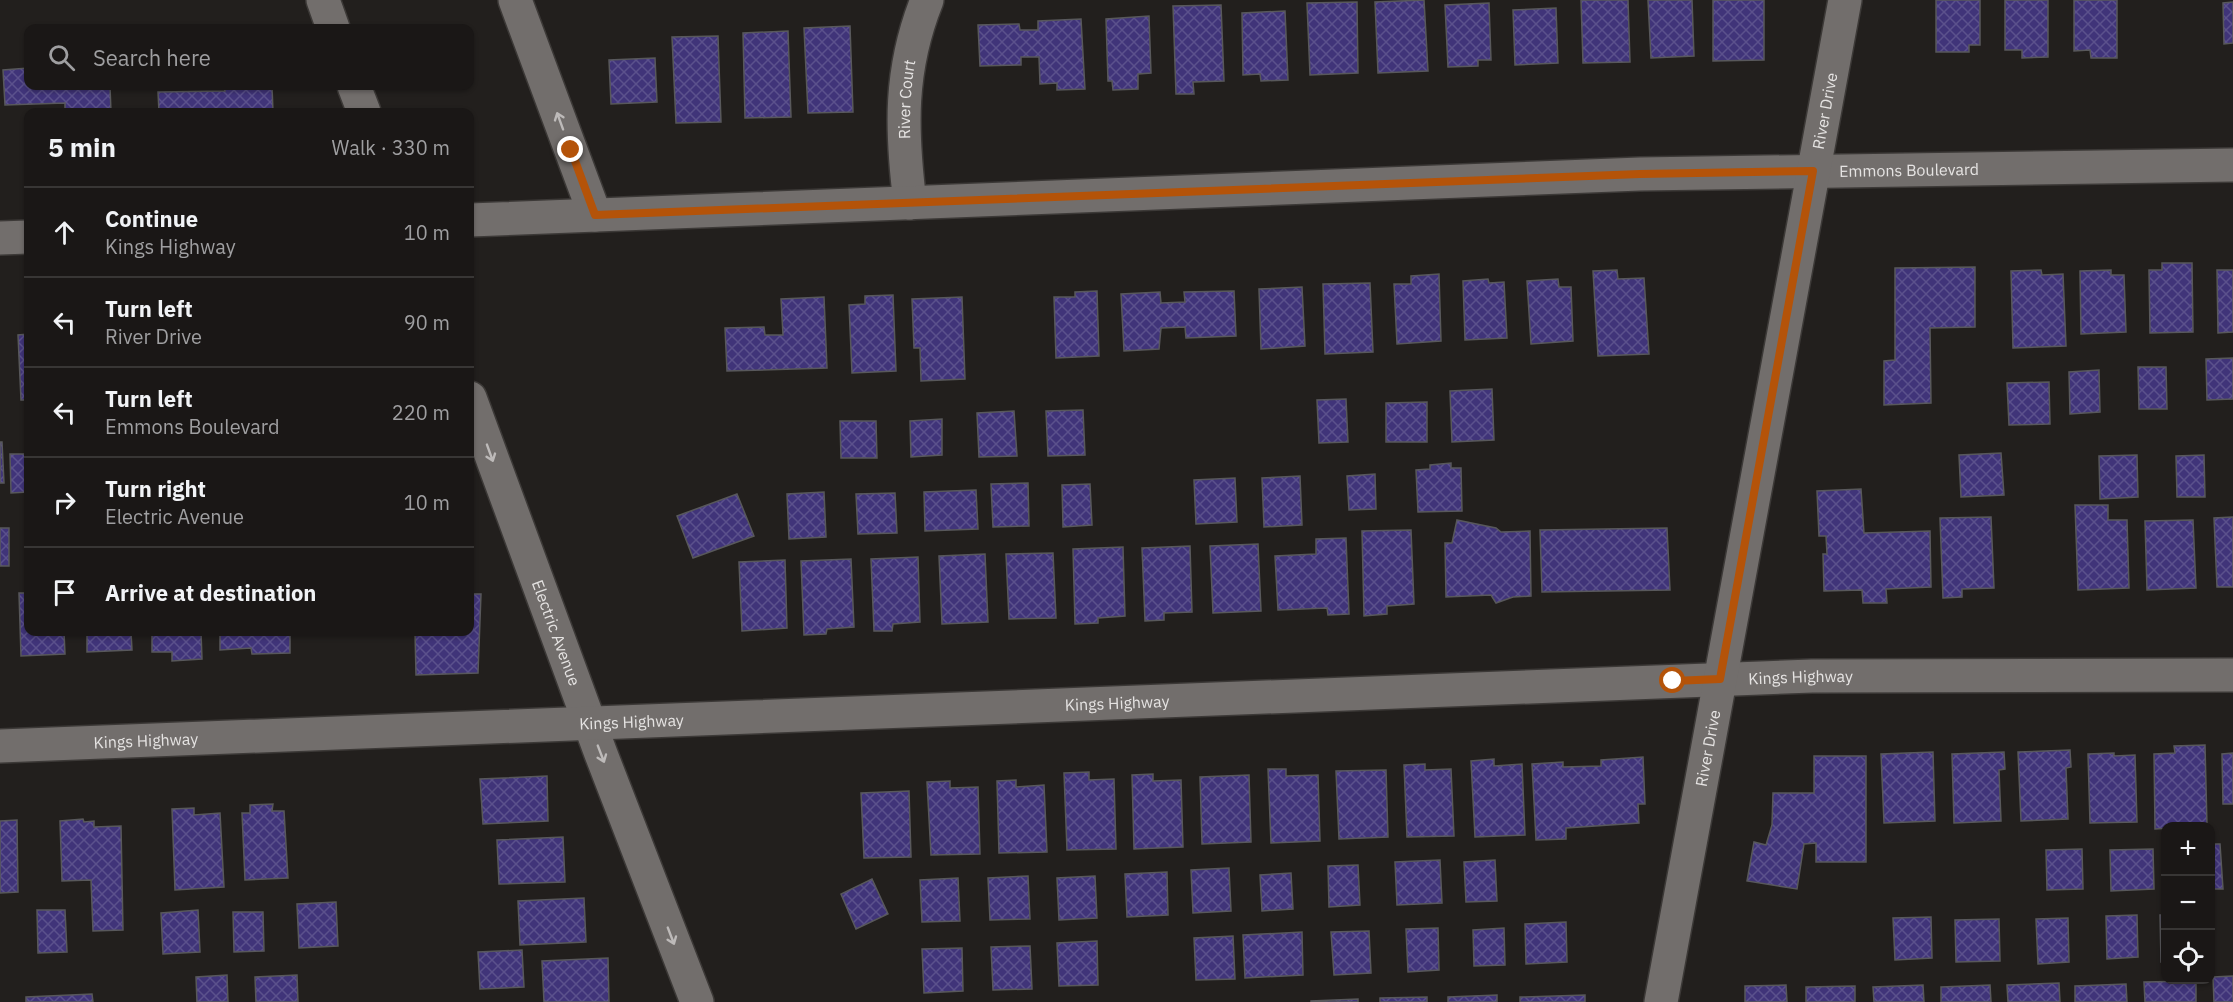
<!DOCTYPE html>
<meta charset="utf-8">
<style>
:root{--surface:#1a1716;--page:#272423;--text:#f1f3f6;--muted:#9f9fa1;--line:#383635}
body{margin:0;font-family:"IBM Plex Sans",sans-serif;background:var(--page);color:var(--text)}
.controls{position:absolute;right:18px;bottom:18px;display:grid;overflow:hidden;border-radius:12px;box-shadow:0 2px 4px #0004}
.controls button{width:54px;height:54px;display:grid;place-items:center;padding:0;border:0;border-bottom:2px solid var(--line);background:var(--surface);color:var(--text);font:30px sans-serif}
.stop{position:absolute;width:18px;height:18px;margin:-14px;border:4px solid #b45309;border-radius:50%;background:#fff}
.stop.end{background:#b45309;border-color:#fff;box-shadow:0 2px 6px #0008}
.list{margin:0;padding:0;list-style:none}
h2{display:flex;justify-content:space-between;align-items:center;height:78px;margin:0;padding:0 24px;font-size:26px}
h2 small{font-size:20px;font-weight:400;color:var(--muted)}
.list li{display:grid;grid-template-columns:39px 1fr auto;gap:18px;align-items:center;box-sizing:border-box;height:90px;padding:0 24px;border-top:2px solid var(--line)}
.list b{display:block;font-size:22px;white-space:nowrap}
.list p{margin:0;font-size:20px;white-space:nowrap;color:var(--muted)}
.list em{font-size:20px;font-style:normal;color:var(--muted)}
.icon{flex:none;width:33px;height:33px;fill:none;stroke:currentColor;stroke-width:2;stroke-linecap:round;stroke-linejoin:round}
.map{position:relative;flex:none;width:2233px;height:1002px;overflow:hidden}
.search{position:absolute;background:var(--surface);box-shadow:0 2px 4px #0004;left:24px;top:24px;width:450px;height:66px;display:flex;align-items:center;gap:15px;box-sizing:border-box;padding:0 21px;border-radius:12px;color:var(--muted);font-size:22px}
.panel{position:absolute;background:var(--surface);box-shadow:0 2px 4px #0004;left:24px;top:108px;width:450px;height:528px;border-radius:12px}
.map>svg:first-child{display:block}
.building{fill:url(#building-cross-hatch);stroke:#58585b;stroke-width:1.5}
.lines{fill:none;stroke-linecap:round;stroke-linejoin:round}
.minor-casing{stroke:#3c3937;stroke-width:36}
.minor{stroke:#726e6c;stroke-width:33}
.oneway{stroke:#bdbab9}
.route{stroke:#b45309;stroke-width:8}
.labels{text-anchor:middle;stroke-width:4.5;stroke-linejoin:round;paint-order:stroke}
.street-label{font-size:16px;fill:#e5e3e2;stroke:#191614}
</style>
<div class="map">
<svg width="2233" height="1002" viewBox="0 0 2233 1002">
<defs>
<pattern id="building-cross-hatch" width="8" height="8" patternUnits="userSpaceOnUse" patternTransform="scale(1.5)"><rect width="8" height="8" fill="#403479"/><path d="M0 0l8 8M0 8l8-8" fill="none" stroke="#5b518c"/></pattern>
</defs>
<rect width="100%" height="100%" fill="#221f1d"/>
<g class="building">
<polygon points="1424,0 1428,71 1378,73 1375,2"/>
<polygon points="1581,0 1628,0 1630,62 1583,63"/>
<polygon points="1648,0 1692,0 1694,56 1651,58"/>
<polygon points="1713,0 1764,0 1764,60 1713,61"/>
<polygon points="1936,0 1980,0 1980,45 1969,45 1969,52 1936,52"/>
<polygon points="2005,0 2048,0 2048,57 2022,58 2022,50 2005,50"/>
<polygon points="2074,0 2117,0 2117,58 2091,58 2090,50 2074,51"/>
<polygon points="1357,2 1358,73 1310,75 1307,3"/>
<polygon points="2233,2 2233,43 2224,44 2223,3"/>
<polygon points="1489,3 1491,60 1478,60 1478,66 1448,67 1445,5"/>
<polygon points="1221,5 1224,81 1193,82 1194,94 1176,94 1173,6"/>
<polygon points="1556,8 1558,63 1515,65 1513,10"/>
<polygon points="1285,11 1288,80 1261,81 1260,74 1243,75 1242,13"/>
<polygon points="1149,16 1151,73 1138,74 1138,89 1113,90 1112,81 1108,81 1106,19"/>
<polygon points="1081,19 1085,89 1057,90 1057,83 1040,84 1039,57 1021,57 1021,65 980,66 978,25 1019,24 1020,30 1038,30 1038,21"/>
<polygon points="850,26 853,112 808,113 804,28"/>
<polygon points="788,31 791,117 745,118 743,33"/>
<polygon points="718,36 721,122 676,123 672,37"/>
<polygon points="655,58 657,102 611,104 609,60"/>
<polygon points="28,68 28,86 110,86 111,112 65,112 65,103 5,105 3,70"/>
<polygon points="224,86 272,86 273,112 159,112 158,92 225,91"/>
<polygon points="2162,263 2192,263 2193,332 2150,333 2149,270 2162,270"/>
<polygon points="1975,267 1975,327 1930,328 1931,403 1884,405 1884,361 1895,360 1895,268"/>
<polygon points="1617,270 1618,279 1644,278 1649,354 1598,356 1593,271"/>
<polygon points="2041,270 2042,275 2063,274 2066,346 2013,348 2011,271"/>
<polygon points="2111,270 2111,275 2124,275 2126,332 2081,334 2080,271"/>
<polygon points="2217,270 2233,270 2233,332 2218,333"/>
<polygon points="1439,274 1441,341 1397,344 1394,284 1411,284 1411,276"/>
<polygon points="1488,279 1489,283 1504,282 1507,338 1465,340 1463,281"/>
<polygon points="1558,279 1559,287 1571,287 1573,341 1531,344 1527,281"/>
<polygon points="1370,283 1373,352 1325,354 1323,284"/>
<polygon points="1302,287 1305,346 1261,349 1259,289"/>
<polygon points="1097,291 1099,356 1056,358 1054,297 1075,297 1075,292"/>
<polygon points="1234,291 1236,336 1186,338 1185,327 1161,328 1159,349 1124,351 1121,294 1160,292 1161,303 1185,302 1184,292"/>
<polygon points="893,295 896,371 852,373 849,305 865,304 865,296"/>
<polygon points="824,297 827,368 727,371 725,328 764,327 765,335 783,335 781,299"/>
<polygon points="962,297 965,379 921,381 920,348 914,348 912,299"/>
<polygon points="28,334 28,400 21,400 18,335"/>
<polygon points="2233,358 2233,399 2207,400 2206,359"/>
<polygon points="2138,367 2166,367 2167,409 2139,409"/>
<polygon points="2099,370 2100,412 2070,414 2069,372"/>
<polygon points="2049,382 2050,424 2009,425 2007,383"/>
<polygon points="1492,389 1494,440 1452,442 1450,391"/>
<polygon points="1346,399 1348,442 1319,443 1317,400"/>
<polygon points="1427,402 1427,442 1386,442 1386,403"/>
<polygon points="1083,410 1085,455 1048,456 1046,411"/>
<polygon points="1014,411 1017,456 979,457 977,413"/>
<polygon points="942,419 942,455 911,457 910,421"/>
<polygon points="840,421 876,421 877,458 841,458"/>
<polygon points="0,442 2,442 4,483 0,483"/>
<polygon points="2001,453 2004,495 1961,497 1959,455"/>
<polygon points="10,454 28,454 28,492 11,493"/>
<polygon points="2137,455 2138,497 2100,499 2099,456"/>
<polygon points="2204,455 2205,497 2177,497 2176,456"/>
<polygon points="1451,463 1451,468 1461,468 1462,511 1418,512 1416,470 1430,469 1430,465"/>
<polygon points="1375,474 1376,509 1349,510 1347,476"/>
<polygon points="1300,476 1302,525 1264,527 1262,478"/>
<polygon points="1235,478 1237,522 1196,524 1194,480"/>
<polygon points="1028,483 1029,526 993,527 991,484"/>
<polygon points="1090,484 1092,525 1063,527 1062,485"/>
<polygon points="1861,489 1864,533 1930,531 1931,587 1886,589 1887,603 1863,603 1862,590 1824,591 1823,554 1827,554 1826,536 1819,536 1817,491"/>
<polygon points="976,490 978,529 925,531 924,492"/>
<polygon points="824,492 826,537 789,539 787,494"/>
<polygon points="895,493 897,533 858,534 856,494"/>
<polygon points="737,494 754,536 693,558 677,516"/>
<polygon points="2075,505 2108,505 2108,520 2127,520 2129,588 2078,590"/>
<polygon points="1991,517 1994,588 1962,589 1962,597 1943,598 1940,518"/>
<polygon points="2233,517 2233,587 2217,587 2214,518"/>
<polygon points="1457,520 1496,528 1501,532 1530,531 1531,596 1513,597 1496,603 1491,595 1446,597 1445,543 1452,543"/>
<polygon points="2193,520 2196,588 2147,590 2145,521"/>
<rect x="0" y="528" width="9" height="38"/>
<polygon points="1667,528 1670,590 1542,592 1540,530"/>
<polygon points="1411,530 1414,604 1387,606 1387,614 1364,616 1362,531"/>
<polygon points="1346,538 1349,614 1328,615 1327,608 1278,610 1275,556 1316,554 1316,539"/>
<polygon points="1258,544 1261,611 1213,613 1210,546"/>
<polygon points="1190,546 1192,612 1164,613 1164,620 1145,621 1142,548"/>
<polygon points="1123,547 1125,616 1098,618 1098,623 1075,624 1073,549"/>
<polygon points="1053,553 1056,618 1009,619 1006,554"/>
<polygon points="985,554 988,622 942,624 939,556"/>
<polygon points="918,557 920,622 893,624 892,631 874,631 871,559"/>
<polygon points="851,559 854,627 827,629 826,634 804,635 801,561"/>
<polygon points="785,560 787,628 742,631 739,562"/>
<polygon points="19,593 28,593 28,632 64,632 65,654 21,656"/>
<polygon points="470,594 481,594 478,673 416,675 415,632 470,632"/>
<polygon points="87,632 131,632 132,650 87,652"/>
<polygon points="152,632 201,632 202,659 172,661 172,652 152,652"/>
<polygon points="220,632 290,632 290,653 252,654 251,648 220,650"/>
<polygon points="2205,745 2207,826 2155,829 2154,754 2175,753 2174,746"/>
<polygon points="2070,750 2071,767 2066,768 2068,819 2021,821 2018,752"/>
<polygon points="1933,752 1935,821 1884,823 1881,754"/>
<polygon points="2004,752 2005,769 1999,770 2001,821 1954,823 1952,754"/>
<polygon points="2114,753 2114,756 2135,755 2137,822 2090,823 2088,754"/>
<polygon points="2233,753 2233,804 2223,804 2222,754"/>
<polygon points="1814,756 1866,756 1866,862 1816,862 1816,843 1804,844 1797,889 1747,881 1754,842 1766,845 1772,825 1773,793 1814,793"/>
<polygon points="1643,757 1645,804 1638,804 1639,823 1566,828 1566,839 1536,840 1532,764 1563,762 1563,767 1601,766 1601,760"/>
<polygon points="1494,759 1494,766 1522,764 1525,835 1475,837 1471,761"/>
<polygon points="1425,764 1425,770 1451,769 1454,836 1407,837 1404,765"/>
<polygon points="1268,769 1286,769 1286,776 1318,775 1320,841 1271,843"/>
<polygon points="1386,770 1388,837 1339,839 1336,771"/>
<polygon points="1089,772 1089,780 1114,779 1116,849 1067,850 1064,773"/>
<polygon points="1153,774 1153,781 1181,780 1183,847 1134,849 1132,775"/>
<polygon points="1249,775 1251,842 1202,844 1200,777"/>
<polygon points="547,776 548,821 483,824 480,779"/>
<polygon points="1016,780 1016,787 1044,785 1047,852 999,853 997,781"/>
<polygon points="950,781 950,788 978,787 980,854 931,855 927,782"/>
<polygon points="909,791 911,857 864,858 861,793"/>
<polygon points="273,804 272,811 284,811 288,878 245,880 242,813 250,813 250,805"/>
<polygon points="194,808 194,815 220,813 224,887 175,890 172,809"/>
<polygon points="83,819 84,822 94,821 94,827 121,826 123,930 93,931 91,880 62,881 60,821"/>
<polygon points="17,820 18,892 0,893 0,821"/>
<polygon points="563,837 565,882 499,884 497,840"/>
<polygon points="2210,844 2220,844 2223,889 2210,889"/>
<polygon points="2082,849 2083,889 2047,890 2046,850"/>
<polygon points="2153,849 2154,889 2111,891 2110,850"/>
<polygon points="1440,860 1442,903 1397,905 1395,862"/>
<polygon points="1495,860 1497,901 1466,902 1464,862"/>
<polygon points="1358,865 1360,905 1329,907 1328,866"/>
<polygon points="1229,868 1231,911 1193,913 1191,870"/>
<polygon points="1167,872 1168,915 1127,917 1125,874"/>
<polygon points="1291,873 1293,909 1262,911 1260,875"/>
<polygon points="1028,876 1030,919 990,920 988,878"/>
<polygon points="1095,876 1097,918 1059,920 1057,878"/>
<polygon points="958,878 960,921 922,922 920,880"/>
<polygon points="872,879 888,914 856,929 841,894"/>
<polygon points="584,898 586,942 520,945 518,901"/>
<polygon points="336,902 338,946 299,948 297,904"/>
<polygon points="37,910 65,910 67,952 38,953"/>
<polygon points="198,910 200,952 163,954 161,913"/>
<polygon points="233,912 263,912 264,951 234,952"/>
<polygon points="2137,915 2138,957 2107,959 2106,916"/>
<polygon points="2160,915 2166,915 2166,962 2161,962"/>
<polygon points="1931,917 1932,958 1895,960 1893,918"/>
<polygon points="2068,918 2069,962 2038,964 2036,919"/>
<polygon points="1999,919 2000,961 1956,962 1955,920"/>
<polygon points="1566,922 1567,962 1526,964 1525,924"/>
<polygon points="1438,928 1439,970 1408,972 1406,929"/>
<polygon points="1504,928 1505,965 1474,966 1473,930"/>
<polygon points="1369,931 1371,973 1334,975 1331,932"/>
<polygon points="1302,932 1303,975 1245,978 1243,935"/>
<polygon points="1233,936 1235,979 1196,980 1194,938"/>
<polygon points="1097,941 1098,985 1059,986 1057,943"/>
<polygon points="1030,946 1032,989 993,990 991,947"/>
<polygon points="962,948 963,991 924,993 922,949"/>
<polygon points="522,950 524,987 480,989 478,952"/>
<polygon points="608,958 609,1002 544,1002 542,961"/>
<polygon points="227,975 228,1002 197,1002 196,977"/>
<polygon points="297,975 298,1002 256,1002 255,977"/>
<polygon points="2233,976 2233,1002 2214,1002 2213,977"/>
<polygon points="2196,981 2196,1002 2145,1002 2144,982"/>
<polygon points="2059,983 2060,1002 2008,1002 2007,985"/>
<polygon points="2126,984 2127,1002 2075,1002 2075,986"/>
<polygon points="1786,985 1787,1002 1745,1002 1745,986"/>
<polygon points="1923,985 1924,1002 1874,1002 1873,987"/>
<polygon points="1990,985 1991,1002 1941,1002 1941,987"/>
<polygon points="1855,986 1855,1002 1806,1002 1806,987"/>
<polygon points="92,994 93,1002 26,1002 26,997"/>
<polygon points="1497,995 1497,1002 1448,1002 1448,997"/>
<polygon points="1585,995 1585,1002 1520,1002 1520,997"/>
<polygon points="1427,997 1427,1002 1380,1002 1380,998"/>
<polygon points="1358,999 1358,1002 1311,1002 1311,1001"/>
</g>
<g class="lines">
<g class="minor-casing">
<g id="minor">
<polyline points="323,0 333,28"/>
<polyline points="515,0 595,215"/>
<polyline points="354,86 364,112"/>
<path id="s1" d="M910,203C901,130 899,70 927,0"/>
<path id="s2" d="M470,220L1640,174L2233,165"/>
<polyline points="0,238 28,237"/>
<path id="s3" d="M470,398L601,754L697,1002"/>
<path id="s4" d="M0,746L1812,676L2233,675"/>
<path id="s5" d="M1661,1002L1845,0"/>
</g>
</g>
<use href="#minor" class="minor"/>
</g>
<defs><path id="oneway-shaft" d="M-6 0H5M1.5-3L5.5 0L1.5 3" fill="none" stroke-width="1.6" stroke-linecap="round" stroke-linejoin="round" transform="scale(1.5)"/></defs>
<g class="oneway">
<use href="#oneway-shaft" transform="translate(560 121) rotate(-110)"/>
<use href="#oneway-shaft" transform="translate(490 453) rotate(70)"/>
<use href="#oneway-shaft" transform="translate(601 754) rotate(69)"/>
<use href="#oneway-shaft" transform="translate(671 936) rotate(69)"/>
</g>
<g class="lines">
<polyline class="route" points="571,150 595,215 1640,174 1813,171 1720,679 1673,681"/>
</g>
<g class="labels">
<g class="street-label">
<text dy="6" stroke="none"><textPath href="#s1" startOffset="104">River Court</textPath></text>
<text dy="6" stroke="none"><textPath href="#s5" startOffset="906">River Drive</textPath></text>
<text dy="6" stroke="none"><textPath href="#s2" startOffset="1440">Emmons Boulevard</textPath></text>
<text dy="6" stroke="none"><textPath href="#s3" startOffset="250">Electric Avenue</textPath></text>
<text dy="6" stroke="none"><textPath href="#s4" startOffset="1802">Kings Highway</textPath></text>
<text dy="6" stroke="none"><textPath href="#s4" startOffset="1118">Kings Highway</textPath></text>
<text dy="6" stroke="none"><textPath href="#s4" startOffset="632">Kings Highway</textPath></text>
<text dy="6" stroke="none"><textPath href="#s4" startOffset="146">Kings Highway</textPath></text>
<text dy="6" stroke="none"><textPath href="#s5" startOffset="258">River Drive</textPath></text>
</g>
</g>
</svg>
<div class="controls">
<button>+</button>
<button>−</button>
<button><svg class="icon" aria-label="locate" viewBox="0 0 24 24"><circle cx="12" cy="12" r="6"/><path d="M12 2v4M12 18v4M2 12h4M18 12h4"/></svg></button>
</div>
<div class="stop" style="left:1673px;top:681px"></div>
<div class="stop end" style="left:571px;top:150px"></div>
<div class="search"><svg class="icon" aria-label="search" viewBox="0 0 24 24"><circle cx="10" cy="10" r="6"/><path d="M15 15l6 6"/></svg>Search here</div>
<section class="panel">
<h2>5 min<small>Walk · 330 m</small></h2>
<ul class="list">
<li><svg class="icon" aria-label="ahead" viewBox="0 0 24 24"><path d="M12 20V5M6 11l6-6 6 6"/></svg><div><b>Continue</b><p>Kings Highway</p></div><em>10 m</em></li>
<li><svg class="icon" aria-label="left" viewBox="0 0 24 24"><path d="M17 20v-9H6M10 6l-5 5 5 5"/></svg><div><b>Turn left</b><p>River Drive</p></div><em>90 m</em></li>
<li><svg class="icon" aria-label="left" viewBox="0 0 24 24"><path d="M17 20v-9H6M10 6l-5 5 5 5"/></svg><div><b>Turn left</b><p>Emmons Boulevard</p></div><em>220 m</em></li>
<li><svg class="icon" aria-label="right" viewBox="0 0 24 24"><path d="M7 20v-9h11M14 6l5 5-5 5"/></svg><div><b>Turn right</b><p>Electric Avenue</p></div><em>10 m</em></li>
<li><svg class="icon" aria-label="arrive" viewBox="0 0 24 24"><path d="M6 21V4h12l-3 4 3 4H6"/></svg><div><b>Arrive at destination</b></div></li>
</ul>
</section>
</div>
